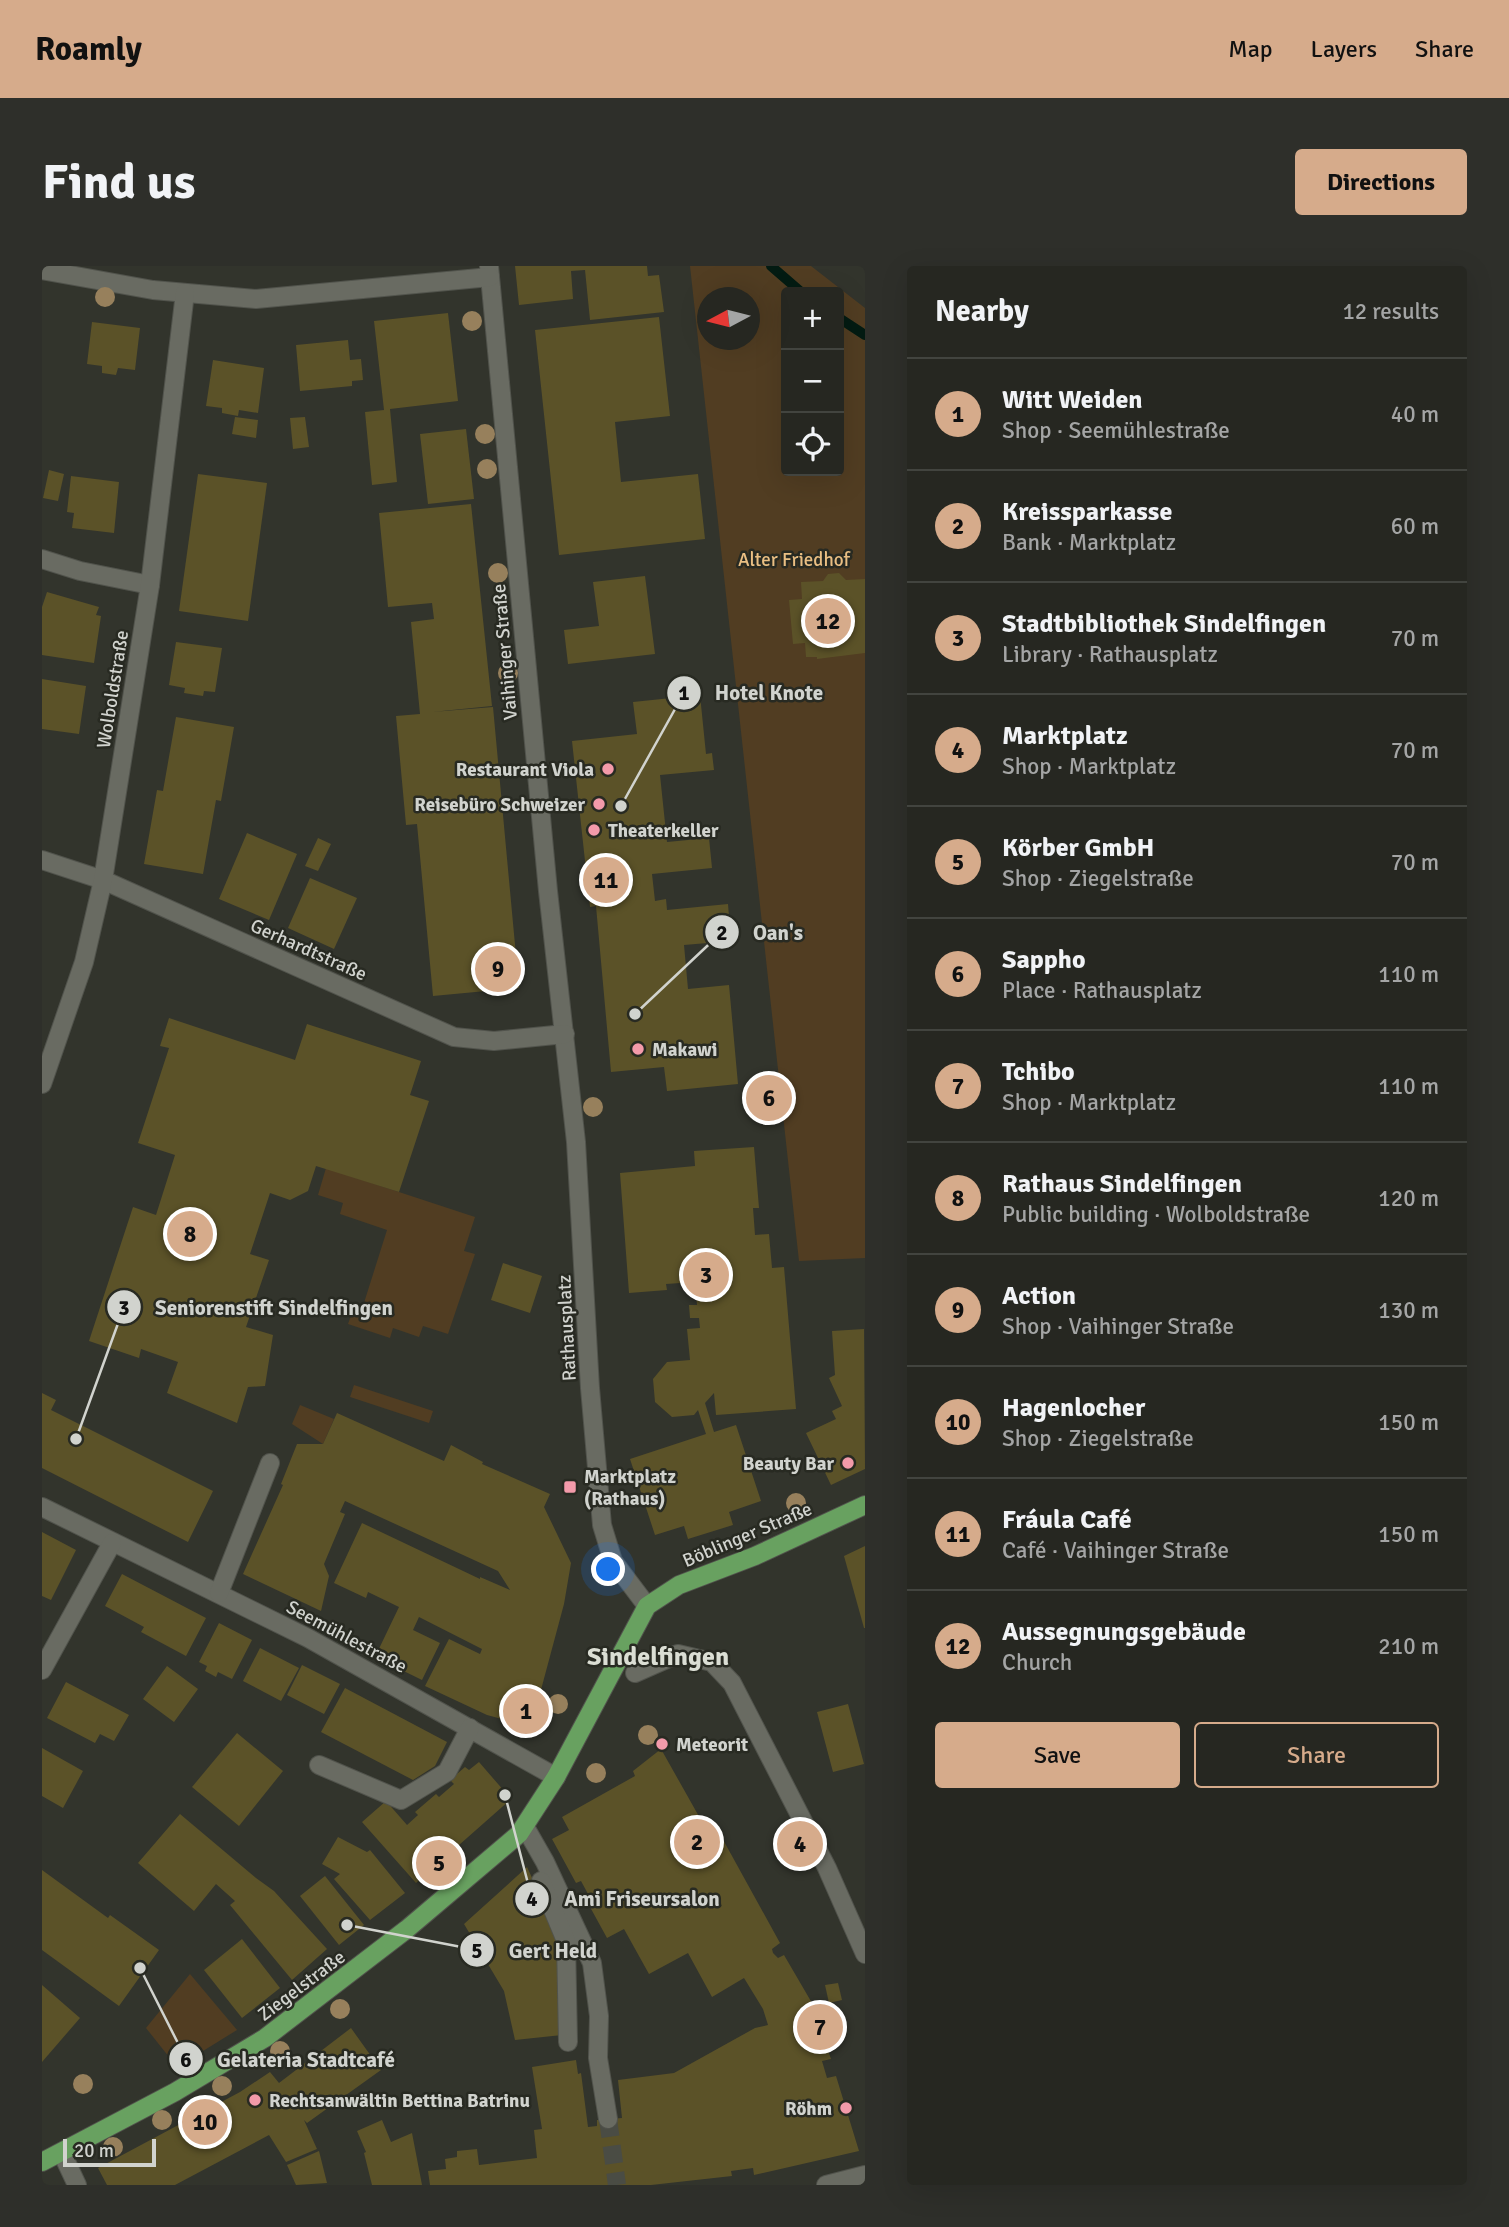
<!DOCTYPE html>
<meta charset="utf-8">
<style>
:root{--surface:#262721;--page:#2e2f2a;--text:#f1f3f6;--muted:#a4a5a5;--line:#42443f;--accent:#d6ab8b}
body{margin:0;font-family:Signika,sans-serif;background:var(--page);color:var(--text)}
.controls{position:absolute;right:21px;top:21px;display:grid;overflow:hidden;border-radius:7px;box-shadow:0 7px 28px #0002}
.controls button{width:63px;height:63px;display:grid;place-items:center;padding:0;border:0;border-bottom:2px solid var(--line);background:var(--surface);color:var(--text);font:35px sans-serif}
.compass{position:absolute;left:655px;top:21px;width:63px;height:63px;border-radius:50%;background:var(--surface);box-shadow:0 7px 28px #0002;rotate:263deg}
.scale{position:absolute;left:21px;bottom:18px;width:93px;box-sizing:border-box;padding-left:7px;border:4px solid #d1d3ce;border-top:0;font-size:19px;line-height:24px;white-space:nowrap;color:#d1d3ce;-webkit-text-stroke:5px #282a22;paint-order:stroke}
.you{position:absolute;left:567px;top:1304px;width:24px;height:24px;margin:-18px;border:5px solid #fff;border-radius:50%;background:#1a73e8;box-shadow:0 0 0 10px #1a73e833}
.badge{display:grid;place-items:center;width:46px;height:46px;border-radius:50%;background:var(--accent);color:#111;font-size:23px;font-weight:700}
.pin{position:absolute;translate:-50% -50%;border:4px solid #fff;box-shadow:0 2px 7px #0006}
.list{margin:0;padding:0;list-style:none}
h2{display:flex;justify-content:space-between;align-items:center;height:91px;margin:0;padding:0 28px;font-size:30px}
h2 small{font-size:23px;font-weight:400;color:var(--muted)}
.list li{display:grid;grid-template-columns:46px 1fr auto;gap:21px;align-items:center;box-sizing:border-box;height:112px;padding:0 28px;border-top:2px solid var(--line)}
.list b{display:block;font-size:26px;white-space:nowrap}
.list p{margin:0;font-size:23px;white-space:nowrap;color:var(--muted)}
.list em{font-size:23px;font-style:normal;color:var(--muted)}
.actions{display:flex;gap:14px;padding:21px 28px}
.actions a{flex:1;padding:16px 0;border:2px solid var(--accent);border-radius:7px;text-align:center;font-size:24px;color:var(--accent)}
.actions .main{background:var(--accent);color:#111}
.icon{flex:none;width:38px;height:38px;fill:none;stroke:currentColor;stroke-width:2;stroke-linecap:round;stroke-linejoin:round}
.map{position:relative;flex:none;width:823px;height:1919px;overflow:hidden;border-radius:7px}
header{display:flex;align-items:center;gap:42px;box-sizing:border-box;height:98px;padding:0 35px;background:var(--accent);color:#111}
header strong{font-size:33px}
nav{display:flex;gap:38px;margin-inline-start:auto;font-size:24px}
.intro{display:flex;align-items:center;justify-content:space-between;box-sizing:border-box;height:168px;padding:0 42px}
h1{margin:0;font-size:49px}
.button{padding:18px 32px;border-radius:7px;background:var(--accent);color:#111;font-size:24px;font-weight:700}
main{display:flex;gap:42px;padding:0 42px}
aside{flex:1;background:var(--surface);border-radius:7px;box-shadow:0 7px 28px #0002}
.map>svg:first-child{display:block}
.green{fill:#513d22;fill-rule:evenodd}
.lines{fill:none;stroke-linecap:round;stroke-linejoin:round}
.stream{stroke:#031b12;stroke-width:10}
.building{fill:#5b5228}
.minor-tunnel{stroke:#4a4c44;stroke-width:18;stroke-dasharray:18 9;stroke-linecap:butt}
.minor-casing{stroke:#51534c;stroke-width:20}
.major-casing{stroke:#51534c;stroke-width:20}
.minor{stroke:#696b62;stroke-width:18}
.major{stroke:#68a160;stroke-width:18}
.tree{fill:#97805c}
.poi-dot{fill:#f39aaa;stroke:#282a22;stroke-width:2.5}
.labels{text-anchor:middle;stroke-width:5;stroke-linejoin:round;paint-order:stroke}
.park-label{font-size:19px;fill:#eabf83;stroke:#282a22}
.street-label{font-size:19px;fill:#d1d3ce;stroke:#282a22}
.poi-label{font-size:19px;font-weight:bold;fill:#d1d3ce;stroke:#282a22;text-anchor:start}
.district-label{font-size:26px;font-weight:bold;fill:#dbded4;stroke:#282a22}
.leader{fill:none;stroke:#d1d3ce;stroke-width:2.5}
.callout-dot{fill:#d1d3ce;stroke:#282a22;stroke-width:2.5}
.mark-label{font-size:21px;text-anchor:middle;font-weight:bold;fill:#111}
.callout-label{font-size:21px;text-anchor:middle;font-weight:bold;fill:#d1d3ce;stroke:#282a22;stroke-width:5;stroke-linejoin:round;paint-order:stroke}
</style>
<header>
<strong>Roamly</strong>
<nav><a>Map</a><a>Layers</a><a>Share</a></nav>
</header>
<div class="intro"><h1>Find us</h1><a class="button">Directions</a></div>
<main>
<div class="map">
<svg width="823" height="1919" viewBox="0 0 823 1919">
<rect width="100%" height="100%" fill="#32342c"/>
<g class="green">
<path d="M648,0H769L823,42V992L757,995ZM744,26H797V205H744ZM666,32H708V74H666Z"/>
<polygon points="284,902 433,951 422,985 433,988 406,1068 381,1060 377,1071 351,1062 348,1072 306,1058 313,1038 321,1040 345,964 298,948 301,937 276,929"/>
<polygon points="312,1119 391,1145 387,1157 308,1131"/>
<polygon points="258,1139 292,1153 281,1178 250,1158"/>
<polygon points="148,1708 195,1764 135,1801 104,1762"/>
</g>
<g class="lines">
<g class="stream">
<polyline points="729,0 759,26"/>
<polyline points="797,52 823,69"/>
</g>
</g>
<g class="building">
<polygon points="473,0 605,0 606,10 617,9 622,46 548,54 543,4 529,5 531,33 477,39"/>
<polygon points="406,47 416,135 348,143 355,216 330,219 323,146 342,144 332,55"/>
<polygon points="617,51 628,150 573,156 579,216 656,208 663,273 517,289 493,64"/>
<polygon points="50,56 98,62 93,104 76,102 74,109 60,107 60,100 45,98"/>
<polygon points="306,74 308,94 319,93 321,114 310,115 310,120 258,125 254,79"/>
<polygon points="171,94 222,102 216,147 197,144 196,150 180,147 180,142 164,140"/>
<polygon points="193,151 216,154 214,172 190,168"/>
<polygon points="263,151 267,181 251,183 248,152"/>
<polygon points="424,163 432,233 386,238 378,168"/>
<polygon points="7,204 22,208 16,235 1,232"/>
<polygon points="156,208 225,217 206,355 137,345"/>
<polygon points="29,210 77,216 72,267 30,262 32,247 25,246"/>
<polygon points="429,238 450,440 390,446 451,441 477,722 391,730 375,558 364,559 354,450 378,448 369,356 392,353 390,337 346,341 337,247"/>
<polygon points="797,307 804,314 823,313 823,387 775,393 775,391 764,391 763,377 751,378 747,334 760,333 759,316 781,315 786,308"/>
<polygon points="603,310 613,388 526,398 522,364 557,360 551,316"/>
<polygon points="5,326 57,341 54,349 59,350 52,397 0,389 0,341"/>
<polygon points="134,376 180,382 173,426 162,425 161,430 142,427 143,422 127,419"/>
<polygon points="0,413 44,420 37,468 0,463"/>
<polygon points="658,429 664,488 670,487 672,504 618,509 625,576 667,572 670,602 610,608 613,635 624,633 625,644 686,638 689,675 642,679 646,723 687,719 696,818 625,825 622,801 569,806 554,640 548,641 530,475 595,468 591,436"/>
<polygon points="134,451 192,461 179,535 174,534 161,608 102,598 115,524 121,525"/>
<polygon points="205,567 255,588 227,654 177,633"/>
<polygon points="276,572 289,578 276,605 263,600"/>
<polygon points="268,612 315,632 292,683 246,662"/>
<polygon points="127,752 253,794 265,758 379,795 368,829 387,835 357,926 274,900 266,925 248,934 228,927 208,988 227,994 204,1061 231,1069 223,1120 206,1121 195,1157 125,1127 136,1096 99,1083 97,1092 47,1075 91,941 114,949 133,889 96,877 127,782 118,780"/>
<polygon points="712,881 717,942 711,942 713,969 727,968 730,1002 742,1001 754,1143 674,1149 672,1127 663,1137 672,1166 694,1159 719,1235 687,1246 691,1259 646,1273 642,1260 613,1269 588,1193 664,1168 656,1144 652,1149 630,1151 613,1136 611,1113 625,1096 648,1094 645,1063 658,1062 657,1052 648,1052 647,1039 655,1039 653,1016 624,1018 625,1024 587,1027 578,907 653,900 652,885"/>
<polygon points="461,997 500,1010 488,1047 449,1034"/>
<polygon points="822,1063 823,1203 789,1219 764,1167 794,1153 790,1145 800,1140 787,1112 793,1109 790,1065"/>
<polygon points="0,1127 14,1134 9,1144 171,1225 146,1276 0,1202"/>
<polygon points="295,1147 402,1195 409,1179 441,1196 440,1198 508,1228 502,1241 529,1297 522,1338 489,1461 445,1449 383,1420 407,1373 438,1388 440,1383 377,1351 371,1364 398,1377 380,1414 333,1391 357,1341 326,1326 324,1332 292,1317 320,1257 438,1313 438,1311 468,1324 456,1305 303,1235 298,1246 303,1248 282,1298 287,1310 279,1345 201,1308 241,1219 239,1218 255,1178 281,1178"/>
<polygon points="0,1266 34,1284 9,1334 0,1330"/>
<polygon points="823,1280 823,1362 822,1362 802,1290"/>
<polygon points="80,1308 164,1352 144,1390 99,1366 102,1361 63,1340"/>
<polygon points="177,1357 210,1374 190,1413 176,1406 174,1411 163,1405 165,1400 157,1396"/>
<polygon points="218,1382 257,1402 239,1435 201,1415"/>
<polygon points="260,1399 298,1418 282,1448 245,1429"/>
<polygon points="125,1400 156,1423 132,1456 101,1433"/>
<polygon points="24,1416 87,1449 72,1475 58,1468 53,1477 5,1452"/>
<polygon points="303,1422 405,1476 393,1500 371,1514 279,1466"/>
<polygon points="806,1438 822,1498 791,1506 775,1446"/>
<polygon points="195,1467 241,1505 197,1560 150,1521"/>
<polygon points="0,1482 41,1505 21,1542 0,1530"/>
<polygon points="619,1483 659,1554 651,1559 663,1578 679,1570 738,1677 730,1683 731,1687 736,1692 742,1689 770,1737 789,1793 780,1795 785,1812 794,1810 817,1885 712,1909 711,1902 689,1905 690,1910 609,1919 388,1919 386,1905 404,1903 403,1893 415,1891 415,1885 435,1883 437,1899 495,1892 492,1864 500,1863 490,1801 534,1794 536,1808 539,1807 546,1861 555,1860 555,1854 580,1852 576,1814 632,1807 713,1762 726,1759 721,1743 702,1712 670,1731 646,1687 607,1708 582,1663 565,1672 548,1641 552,1639 539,1615 534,1617 510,1573 527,1564 520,1551 593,1510 591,1505"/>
<polygon points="437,1496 469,1533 374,1617 320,1556 344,1535 365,1559 376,1549 373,1546 394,1528 397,1531 412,1518 408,1514 423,1501 427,1504"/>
<polygon points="138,1548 214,1612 232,1625 285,1683 250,1714 188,1639 193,1635 174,1618 152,1645 96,1597"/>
<polygon points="296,1571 325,1586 328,1584 363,1627 328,1654 292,1613 298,1608 280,1598"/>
<polygon points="485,1601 520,1676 514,1681 520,1769 473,1774 462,1725 422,1658"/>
<polygon points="0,1604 66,1652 68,1649 117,1684 77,1740 0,1684"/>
<polygon points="283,1610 322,1659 297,1679 258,1630"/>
<polygon points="200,1673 238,1722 200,1752 162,1704"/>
<polygon points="796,1717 800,1734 787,1737 783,1719"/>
<polygon points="0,1719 38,1752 0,1796"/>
<polygon points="309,1762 339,1804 265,1857 262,1854 275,1883 244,1896 227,1869 133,1919 65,1919 56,1902 198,1826 228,1806 237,1817"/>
<polygon points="340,1854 349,1876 370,1867 380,1919 330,1919 322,1887 324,1886 315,1865"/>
<polygon points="277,1885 285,1917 254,1919 245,1899"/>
</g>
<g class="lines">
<polyline class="minor-tunnel" points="566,1853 575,1919"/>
<g class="minor-casing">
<g id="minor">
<polyline points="447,0 506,625 534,876 548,1122 560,1259 571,1295 605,1340"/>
<polyline points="0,4 111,24 214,33 448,11"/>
<polyline points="0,293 38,305 108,319"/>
<polyline points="0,594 61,614 412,771 452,775 523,768"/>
<polyline points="0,818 42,696 61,614 108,319 143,27"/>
<polyline points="0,1241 266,1372 514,1511"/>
<polyline points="177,1327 228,1197"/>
<polyline points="0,1404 70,1277"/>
<polyline points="593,1407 636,1388 670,1396 690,1417 785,1602 823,1688"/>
<polyline points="277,1499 359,1534 405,1506 428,1462"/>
<polyline points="483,1561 503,1596 550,1697 557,1750 556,1792 566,1853"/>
<polyline points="499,1615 524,1675 526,1776"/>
<polyline points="20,1887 35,1919"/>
<polyline points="784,1919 823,1909"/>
</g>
</g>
<g class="major-casing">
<polyline id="major" points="0,1896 133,1826 223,1772 365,1663 477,1568 514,1511 605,1340 637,1319 713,1290 823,1239"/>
</g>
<use href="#minor" class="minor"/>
<use href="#major" class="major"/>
</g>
<g class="tree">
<circle cx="63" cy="31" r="10"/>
<circle cx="430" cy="55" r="10"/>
<circle cx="443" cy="168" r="10"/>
<circle cx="445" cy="203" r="10"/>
<circle cx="456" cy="307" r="10"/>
<circle cx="466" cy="407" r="10"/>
<circle cx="551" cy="841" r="10"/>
<circle cx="754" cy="1237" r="10"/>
<circle cx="516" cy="1438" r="10"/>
<circle cx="606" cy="1469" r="10"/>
<circle cx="554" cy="1507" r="10"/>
<circle cx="298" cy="1743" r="10"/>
<circle cx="238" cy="1785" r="10"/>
<circle cx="41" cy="1818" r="10"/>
<circle cx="180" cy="1820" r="10"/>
<circle cx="120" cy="1854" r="10"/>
<circle cx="71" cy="1881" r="10"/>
</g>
<g class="poi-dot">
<circle cx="566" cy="503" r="7"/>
<circle cx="557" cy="538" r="7"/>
<circle cx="552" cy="564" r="7"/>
<circle cx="596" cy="783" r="7"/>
<circle cx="806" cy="1197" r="7"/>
<rect x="521" y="1214" width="14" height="14" rx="3.5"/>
<circle cx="620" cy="1478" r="7"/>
<circle cx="213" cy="1834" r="7"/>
<circle cx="804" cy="1842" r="7"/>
</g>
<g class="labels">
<g class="park-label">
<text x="752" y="300">Alter Friedhof</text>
</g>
<g class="street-label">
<text transform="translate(462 386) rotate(-95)" y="7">Vaihinger Straße</text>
<text transform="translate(70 423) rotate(-81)" y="7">Wolboldstraße</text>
<text transform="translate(267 683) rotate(24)" y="7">Gerhardtstraße</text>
<text transform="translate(524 1062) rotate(-93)" y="7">Rathausplatz</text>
<text transform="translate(705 1268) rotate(-23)" y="7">Böblinger Straße</text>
<text transform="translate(305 1370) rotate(28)" y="7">Seemühlestraße</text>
<text transform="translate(259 1719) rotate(-37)" y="7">Ziegelstraße</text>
</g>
<g class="poi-label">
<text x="552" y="510" text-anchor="end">Restaurant Viola</text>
<text x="543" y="545" text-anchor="end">Reisebüro Schweizer</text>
<text x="566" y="571">Theaterkeller</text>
<text x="610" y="790">Makawi</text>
<text x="792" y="1204" text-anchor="end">Beauty Bar</text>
<text x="542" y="1217">Marktplatz<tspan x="542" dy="22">(Rathaus)</tspan></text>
<text x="634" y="1485">Meteorit</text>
<text x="227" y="1841">Rechtsanwältin Bettina Batrinu</text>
<text x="790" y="1849" text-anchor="end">Röhm</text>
</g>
<g class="district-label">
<text x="616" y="1399">Sindelfingen</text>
</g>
</g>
<path class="leader" d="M579 540L642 427M593 748L680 666M34 1173L82 1041M463 1529L490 1633M305 1659L435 1684M98 1702L144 1793"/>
<g class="callout-dot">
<circle cx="579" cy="540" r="7"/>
<circle cx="593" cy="748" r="7"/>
<circle cx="34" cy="1173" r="7"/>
<circle cx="463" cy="1529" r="7"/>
<circle cx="305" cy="1659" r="7"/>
<circle cx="98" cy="1702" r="7"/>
<circle cx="642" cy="427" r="18"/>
<circle cx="680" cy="666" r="18"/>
<circle cx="82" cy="1041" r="18"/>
<circle cx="490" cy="1633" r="18"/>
<circle cx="435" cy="1684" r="18"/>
<circle cx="144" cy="1793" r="18"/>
</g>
<g class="mark-label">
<text x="642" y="434">1</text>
<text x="680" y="674">2</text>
<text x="82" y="1049">3</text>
<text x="490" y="1640">4</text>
<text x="435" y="1692">5</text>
<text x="144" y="1801">6</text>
</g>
<g class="callout-label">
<text x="727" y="434">Hotel Knote</text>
<text x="736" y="674">Oan's</text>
<text x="232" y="1049">Seniorenstift Sindelfingen</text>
<text x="600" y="1640">Ami Friseursalon</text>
<text x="511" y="1692">Gert Held</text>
<text x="264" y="1801">Gelateria Stadtcafé</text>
</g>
</svg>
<div class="controls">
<button>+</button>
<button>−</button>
<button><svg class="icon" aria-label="locate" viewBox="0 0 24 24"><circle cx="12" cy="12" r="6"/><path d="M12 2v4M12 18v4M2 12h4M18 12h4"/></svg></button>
</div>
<svg class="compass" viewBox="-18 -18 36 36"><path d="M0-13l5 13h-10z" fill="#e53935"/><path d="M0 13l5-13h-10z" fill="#a4a5a5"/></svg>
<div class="scale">20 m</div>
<div class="you"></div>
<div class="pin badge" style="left:484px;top:1445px">1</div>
<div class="pin badge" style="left:655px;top:1576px">2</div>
<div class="pin badge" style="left:664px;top:1009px">3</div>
<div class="pin badge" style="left:758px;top:1578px">4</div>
<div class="pin badge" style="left:397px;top:1597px">5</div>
<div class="pin badge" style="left:727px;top:832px">6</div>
<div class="pin badge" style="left:778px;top:1761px">7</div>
<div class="pin badge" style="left:148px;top:968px">8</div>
<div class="pin badge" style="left:456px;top:703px">9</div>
<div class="pin badge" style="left:163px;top:1856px">10</div>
<div class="pin badge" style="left:564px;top:614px">11</div>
<div class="pin badge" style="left:786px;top:355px">12</div>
</div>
<aside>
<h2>Nearby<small>12 results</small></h2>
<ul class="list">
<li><span class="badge">1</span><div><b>Witt Weiden</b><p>Shop · Seemühlestraße</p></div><em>40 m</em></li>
<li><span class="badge">2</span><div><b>Kreissparkasse</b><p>Bank · Marktplatz</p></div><em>60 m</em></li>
<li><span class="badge">3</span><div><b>Stadtbibliothek Sindelfingen</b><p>Library · Rathausplatz</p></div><em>70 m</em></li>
<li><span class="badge">4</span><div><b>Marktplatz</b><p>Shop · Marktplatz</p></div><em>70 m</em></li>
<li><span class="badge">5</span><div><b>Körber GmbH</b><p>Shop · Ziegelstraße</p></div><em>70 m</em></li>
<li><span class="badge">6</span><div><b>Sappho</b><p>Place · Rathausplatz</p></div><em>110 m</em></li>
<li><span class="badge">7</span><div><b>Tchibo</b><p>Shop · Marktplatz</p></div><em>110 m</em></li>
<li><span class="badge">8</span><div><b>Rathaus Sindelfingen</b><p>Public building · Wolboldstraße</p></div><em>120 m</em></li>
<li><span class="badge">9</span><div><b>Action</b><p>Shop · Vaihinger Straße</p></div><em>130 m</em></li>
<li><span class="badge">10</span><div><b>Hagenlocher</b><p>Shop · Ziegelstraße</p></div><em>150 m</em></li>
<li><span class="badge">11</span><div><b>Fráula Café</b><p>Café · Vaihinger Straße</p></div><em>150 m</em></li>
<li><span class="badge">12</span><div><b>Aussegnungsgebäude</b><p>Church</p></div><em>210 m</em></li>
</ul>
<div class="actions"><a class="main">Save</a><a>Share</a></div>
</aside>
</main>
